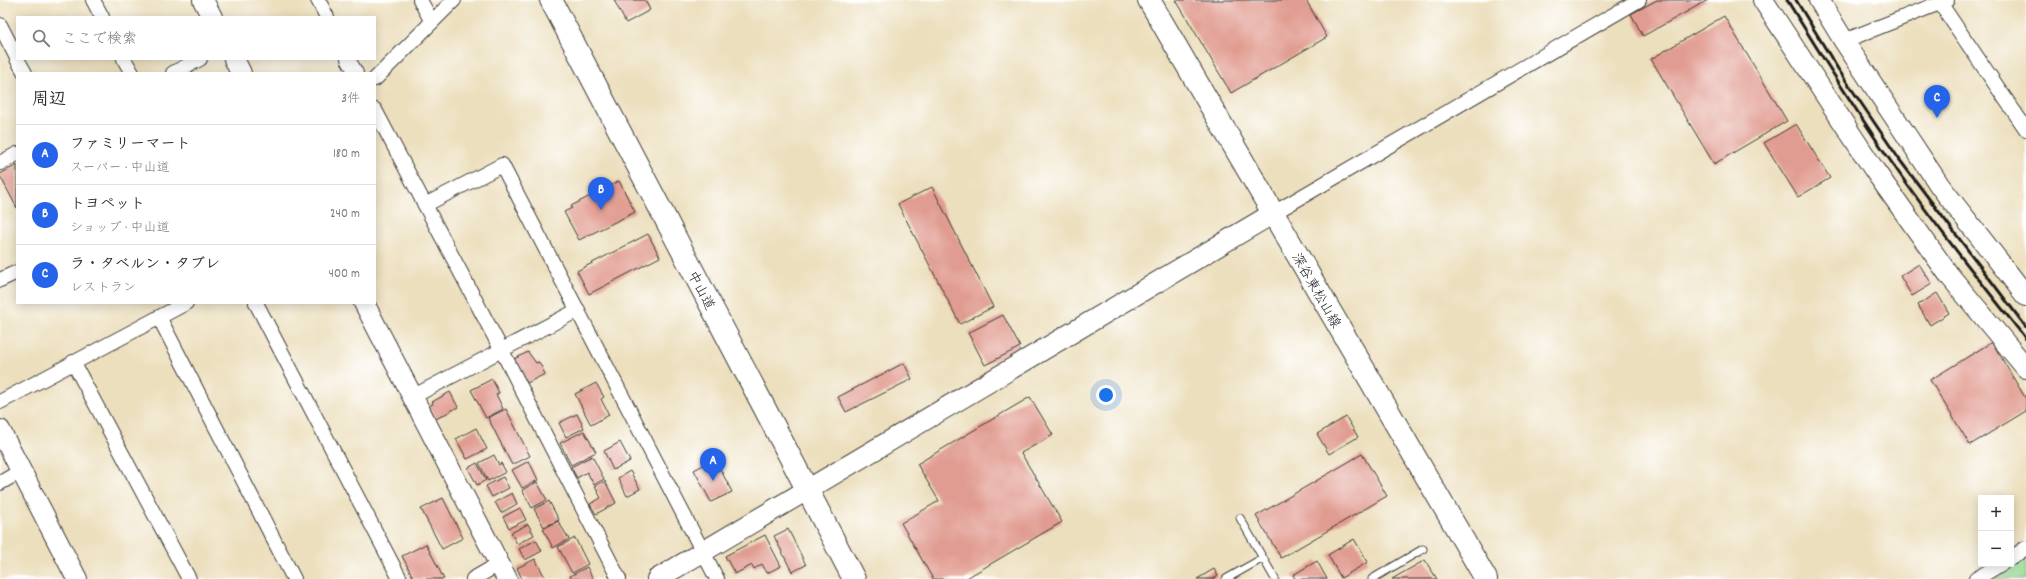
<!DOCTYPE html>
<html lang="ja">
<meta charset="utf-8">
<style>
:root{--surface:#fff;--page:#f2f2f3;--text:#2b2b33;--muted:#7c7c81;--line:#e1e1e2;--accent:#2563eb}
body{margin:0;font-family:Dekko,"Klee One",sans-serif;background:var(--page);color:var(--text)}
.controls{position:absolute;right:12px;bottom:12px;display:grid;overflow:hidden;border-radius:0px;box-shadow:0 2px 10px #0003}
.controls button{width:36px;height:36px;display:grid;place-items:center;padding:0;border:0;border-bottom:1px solid var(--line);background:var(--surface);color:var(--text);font:20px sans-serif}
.you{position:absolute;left:1106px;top:395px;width:14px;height:14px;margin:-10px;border:3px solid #fff;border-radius:50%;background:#1a73e8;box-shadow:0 0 0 6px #1a73e833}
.badge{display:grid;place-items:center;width:26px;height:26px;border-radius:50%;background:var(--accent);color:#fff;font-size:13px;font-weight:700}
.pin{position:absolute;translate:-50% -33px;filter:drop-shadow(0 1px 2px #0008)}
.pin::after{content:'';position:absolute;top:21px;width:14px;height:12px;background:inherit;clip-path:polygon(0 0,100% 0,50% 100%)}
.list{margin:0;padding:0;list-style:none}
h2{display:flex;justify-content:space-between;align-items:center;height:52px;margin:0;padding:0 16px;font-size:17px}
h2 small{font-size:13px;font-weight:400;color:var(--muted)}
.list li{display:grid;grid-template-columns:26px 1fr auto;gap:12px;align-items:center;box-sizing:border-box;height:60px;padding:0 16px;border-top:1px solid var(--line)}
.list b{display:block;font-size:15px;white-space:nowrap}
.list p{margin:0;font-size:13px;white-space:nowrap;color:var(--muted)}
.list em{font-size:13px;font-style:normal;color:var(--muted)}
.icon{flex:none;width:22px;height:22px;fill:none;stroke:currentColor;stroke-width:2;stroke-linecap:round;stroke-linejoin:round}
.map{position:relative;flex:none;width:2026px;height:579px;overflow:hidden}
.search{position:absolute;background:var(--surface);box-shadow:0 2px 10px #0003;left:16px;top:16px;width:360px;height:44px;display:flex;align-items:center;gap:10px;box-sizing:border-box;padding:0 14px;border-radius:0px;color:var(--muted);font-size:15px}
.panel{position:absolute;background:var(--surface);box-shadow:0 2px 10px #0003;left:16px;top:72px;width:360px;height:232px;border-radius:0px}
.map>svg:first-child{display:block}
.green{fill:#97da92;stroke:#5a7b57}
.building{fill:#e19c91}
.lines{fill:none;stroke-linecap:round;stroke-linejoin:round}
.lane-casing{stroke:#3b3934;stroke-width:9}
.street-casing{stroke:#3b3934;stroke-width:16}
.secondary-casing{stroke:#3b3934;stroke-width:22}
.primary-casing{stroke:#3b3934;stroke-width:24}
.highway-casing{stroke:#3b3934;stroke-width:24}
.lane{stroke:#fff;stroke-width:7}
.street{stroke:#fff;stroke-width:14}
.secondary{stroke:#fff;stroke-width:20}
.primary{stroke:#fff;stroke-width:22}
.highway{stroke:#fff;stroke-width:22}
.rail{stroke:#1c1c1c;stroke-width:3}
.labels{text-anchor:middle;stroke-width:3.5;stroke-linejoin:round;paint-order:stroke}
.street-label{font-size:14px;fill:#1c1c1c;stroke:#fff}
</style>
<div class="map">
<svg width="2026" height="579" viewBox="0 0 2026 579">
<rect width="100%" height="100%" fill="#fff"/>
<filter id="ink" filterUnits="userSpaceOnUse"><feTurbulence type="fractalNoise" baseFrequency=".025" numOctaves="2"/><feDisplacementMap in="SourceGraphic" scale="8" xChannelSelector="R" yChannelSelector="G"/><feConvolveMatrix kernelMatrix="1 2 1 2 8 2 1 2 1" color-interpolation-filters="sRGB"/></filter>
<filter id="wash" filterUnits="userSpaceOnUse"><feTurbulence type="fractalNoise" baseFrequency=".012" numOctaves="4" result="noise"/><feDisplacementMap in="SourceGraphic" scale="16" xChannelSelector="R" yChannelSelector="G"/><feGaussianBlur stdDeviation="0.9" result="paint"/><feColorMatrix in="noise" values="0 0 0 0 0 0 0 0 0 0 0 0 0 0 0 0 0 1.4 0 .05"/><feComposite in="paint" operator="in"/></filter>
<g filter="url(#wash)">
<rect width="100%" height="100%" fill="#ecdfbd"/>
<polygon class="green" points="2026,559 2026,579 1993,579"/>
<g id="blocks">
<g class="building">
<polygon points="614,0 645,0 650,10 626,23"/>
<polygon points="1176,0 1306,0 1327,37 1231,93"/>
<polygon points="1657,0 1708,0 1643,36 1631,14"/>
<polygon points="1724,16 1787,121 1714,164 1651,59"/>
<polygon points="1796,124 1830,178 1798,197 1764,143"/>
<polygon points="17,165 17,208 0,176 0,174"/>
<polygon points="619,181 635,212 579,240 564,212 572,208 571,206"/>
<polygon points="932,187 993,307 960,324 898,204"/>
<polygon points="648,234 660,257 589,294 577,271"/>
<polygon points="1919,264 1932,284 1912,296 1900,276"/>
<polygon points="1937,293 1949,313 1930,325 1918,305"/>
<polygon points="1003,315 1020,347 985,365 968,333"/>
<polygon points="1992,342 2026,399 2026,411 1970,445 1930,380"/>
<polygon points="528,352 536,363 539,362 545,374 527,383 514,359"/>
<polygon points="904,363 912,379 846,412 838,397"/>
<polygon points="492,379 499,393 496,394 503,409 486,418 471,390"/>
<polygon points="596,383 604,397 601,399 609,415 591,425 575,394"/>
<polygon points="450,392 458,407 436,419 429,406 433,404 432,402"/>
<polygon points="1030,397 1053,435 1021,453 1062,522 965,579 933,579 901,523 939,501 917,464"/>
<polygon points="506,409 530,456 512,465 488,418"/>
<polygon points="577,414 584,428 566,437 559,423"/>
<polygon points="1346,417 1358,437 1329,454 1317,434"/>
<polygon points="476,428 487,449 467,459 456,439"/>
<polygon points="584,431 596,452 571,465 560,443"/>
<polygon points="620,442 630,461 613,470 604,451"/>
<polygon points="1362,454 1387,496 1281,558 1256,516"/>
<polygon points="494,455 499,465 501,463 506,472 488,481 479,463"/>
<polygon points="592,456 604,479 594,485 587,472 577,478 571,467"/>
<polygon points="715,459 732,492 711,502 694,470"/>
<polygon points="529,461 538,480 522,488 512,470"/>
<polygon points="477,463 486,480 477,485 468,468"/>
<polygon points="630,471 640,489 627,496 618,478"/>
<polygon points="503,477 509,488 492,497 486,486"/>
<polygon points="605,481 616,503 596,514 590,504 601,498 595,486"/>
<polygon points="537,482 547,500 532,508 522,490"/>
<polygon points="512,493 517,504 501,513 495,502"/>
<polygon points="443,498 463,538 442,549 421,509"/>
<polygon points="549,501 559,520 544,527 534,509"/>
<polygon points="520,508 526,520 509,528 503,517"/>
<polygon points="558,521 569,539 553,548 543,529"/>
<polygon points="528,524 534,535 517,544 511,533"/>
<polygon points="788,529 806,565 792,572 774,536"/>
<polygon points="765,535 781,566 767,573 762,564 754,569 752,565 735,574 725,556"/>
<polygon points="575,538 588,564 572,573 558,547"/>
<polygon points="1354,539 1368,562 1341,578 1328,555"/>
<polygon points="536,540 542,551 525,560 519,549"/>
<polygon points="426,544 444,579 414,579 402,556"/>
<polygon points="535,559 546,579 522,579 517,568"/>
<polygon points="1425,560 1437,579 1392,579"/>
<polygon points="1317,561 1327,579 1295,579 1293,575"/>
<polygon points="587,567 593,579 572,579 570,576"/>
<polygon points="1214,569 1218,576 1213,579 1197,579"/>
</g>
</g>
</g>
<g filter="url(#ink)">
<use href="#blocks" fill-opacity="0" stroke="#3b3934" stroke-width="1"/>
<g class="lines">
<g class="lane-casing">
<g id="lane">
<polyline points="1240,518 1275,579"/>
<polyline points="1226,579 1263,558"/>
<polyline points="1372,579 1423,549"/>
</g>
</g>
<g class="street-casing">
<g id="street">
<polyline points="93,0 102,17"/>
<polyline points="318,0 327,17"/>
<polyline points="420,0 432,22"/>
<polyline points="1940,3 2026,129"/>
<polyline points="0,25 17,58"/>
<polyline points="1844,41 1947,0"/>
<polyline points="17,59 25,73"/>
<polyline points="124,59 132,73"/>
<polyline points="348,59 356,73"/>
<polyline points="173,73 200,59"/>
<polyline points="375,79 454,0"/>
<polyline points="375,110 501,349 619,579"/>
<polyline points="0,163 17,154"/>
<polyline points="425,205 502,165 717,579"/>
<polyline points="1272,214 1639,0"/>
<polyline points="0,280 17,272"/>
<polyline points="256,303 400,579"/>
<polyline points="159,317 294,579"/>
<polyline points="73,362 189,579"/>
<polyline points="412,397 578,310"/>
<polyline points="0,402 186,303"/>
<polyline points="0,483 21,471"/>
<polyline points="2011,558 2026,548"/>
<polyline points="473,579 499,564"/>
<polyline points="1976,579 2001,564"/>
</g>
</g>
<g class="secondary-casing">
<g id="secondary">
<polyline points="203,0 212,17"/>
<polyline points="1763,0 1875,171 1949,275 2026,368"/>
<polyline points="1819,0 1844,41 1940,186 2026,296"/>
<polyline points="234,59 241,73"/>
<polyline points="364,303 507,579"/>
<polyline points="0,430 77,579"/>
<polyline points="657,579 1272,214"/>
</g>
</g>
<g class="primary-casing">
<polyline id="primary" points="1149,0 1486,579"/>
</g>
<g class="highway-casing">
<polyline id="highway" points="551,0 854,579"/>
</g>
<use href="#lane" class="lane"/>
<use href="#street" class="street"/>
<use href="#secondary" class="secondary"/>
<use href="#primary" class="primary"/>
<use href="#highway" class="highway"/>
<g class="rail">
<path d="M1787,0C1821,55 1855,110 1892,163C1934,224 1980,281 2026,339"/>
<polyline points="1796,0 1838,69 1899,159 2026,327"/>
</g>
</g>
</g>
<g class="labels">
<g class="street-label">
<text transform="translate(702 290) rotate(62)" y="5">中山道</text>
<text transform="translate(1317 290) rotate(60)" y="5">深谷東松山線</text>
</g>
</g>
</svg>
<div class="controls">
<button>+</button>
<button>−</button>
</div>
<div class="you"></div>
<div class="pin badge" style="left:713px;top:481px">A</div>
<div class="pin badge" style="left:601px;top:210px">B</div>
<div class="pin badge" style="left:1937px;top:118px">C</div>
<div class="search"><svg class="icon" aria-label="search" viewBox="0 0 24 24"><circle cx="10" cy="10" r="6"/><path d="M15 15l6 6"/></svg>ここで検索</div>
<section class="panel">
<h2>周辺<small>3件</small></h2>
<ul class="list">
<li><span class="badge">A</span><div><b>ファミリーマート</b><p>スーパー · 中山道</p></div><em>180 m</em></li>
<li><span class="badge">B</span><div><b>トヨペット</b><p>ショップ · 中山道</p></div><em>240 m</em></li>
<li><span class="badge">C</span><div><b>ラ・タベルン・タブレ</b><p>レストラン</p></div><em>400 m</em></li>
</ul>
</section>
</div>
